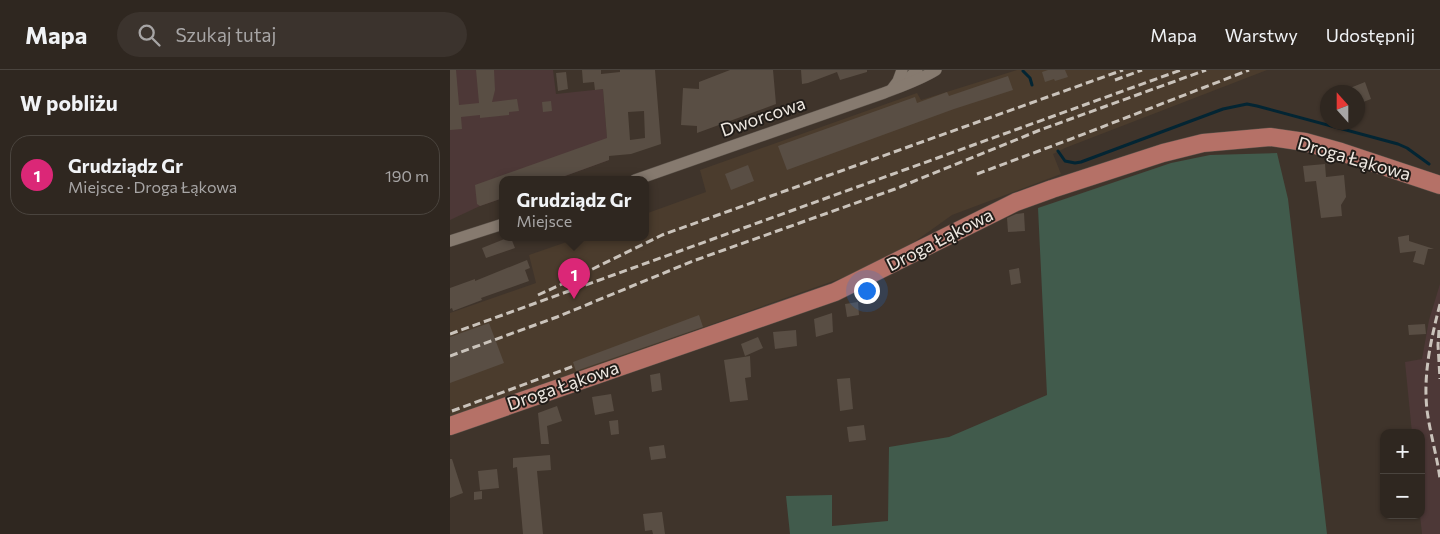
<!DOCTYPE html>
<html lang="pl">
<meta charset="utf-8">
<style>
:root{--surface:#2f2720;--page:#3b332d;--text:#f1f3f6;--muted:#a7a5a5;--line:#4a443e;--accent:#db2777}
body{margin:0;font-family:Commissioner,sans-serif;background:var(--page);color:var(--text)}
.controls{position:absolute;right:15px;bottom:15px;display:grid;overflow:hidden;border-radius:10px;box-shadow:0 1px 4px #0004}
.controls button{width:45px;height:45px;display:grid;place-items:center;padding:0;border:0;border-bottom:1px solid var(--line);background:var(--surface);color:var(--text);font:25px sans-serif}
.compass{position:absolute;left:870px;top:15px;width:45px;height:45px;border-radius:50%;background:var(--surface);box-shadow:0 1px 4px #0004;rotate:339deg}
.you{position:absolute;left:416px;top:220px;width:18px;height:18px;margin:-12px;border:4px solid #fff;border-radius:50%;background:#1a73e8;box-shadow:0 0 0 8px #1a73e833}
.badge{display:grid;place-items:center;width:32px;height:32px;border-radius:50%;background:var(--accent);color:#fff;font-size:16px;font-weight:700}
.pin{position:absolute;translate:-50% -41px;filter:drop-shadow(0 1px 2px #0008)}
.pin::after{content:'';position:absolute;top:26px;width:18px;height:15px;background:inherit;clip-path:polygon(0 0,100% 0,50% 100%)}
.popup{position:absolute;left:49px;top:106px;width:150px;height:65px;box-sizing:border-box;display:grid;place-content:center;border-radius:10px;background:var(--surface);filter:drop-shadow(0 1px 4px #0005);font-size:16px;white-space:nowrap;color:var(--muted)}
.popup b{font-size:19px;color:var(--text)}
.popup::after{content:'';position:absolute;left:50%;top:100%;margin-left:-10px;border:10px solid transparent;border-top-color:var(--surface)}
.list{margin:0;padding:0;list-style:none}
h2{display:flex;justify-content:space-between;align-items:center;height:65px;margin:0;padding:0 20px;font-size:21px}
h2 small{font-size:16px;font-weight:400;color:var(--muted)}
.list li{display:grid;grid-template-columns:32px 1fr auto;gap:15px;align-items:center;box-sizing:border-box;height:80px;margin:0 10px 10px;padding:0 10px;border:1px solid var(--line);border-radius:20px}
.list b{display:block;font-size:19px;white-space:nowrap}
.list p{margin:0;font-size:16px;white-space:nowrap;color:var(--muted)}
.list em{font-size:16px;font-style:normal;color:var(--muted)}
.icon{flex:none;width:28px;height:28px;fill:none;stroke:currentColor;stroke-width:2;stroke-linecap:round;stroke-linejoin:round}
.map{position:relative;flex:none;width:990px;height:464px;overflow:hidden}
header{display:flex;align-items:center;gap:30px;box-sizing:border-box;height:70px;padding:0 25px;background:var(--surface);border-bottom:1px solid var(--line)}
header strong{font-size:24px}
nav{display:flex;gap:28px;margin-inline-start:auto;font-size:18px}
.search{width:350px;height:45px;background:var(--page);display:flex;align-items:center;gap:12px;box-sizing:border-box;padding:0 18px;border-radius:28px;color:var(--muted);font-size:19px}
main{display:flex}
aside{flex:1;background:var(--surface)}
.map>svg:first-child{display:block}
.built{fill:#4b3c2d}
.industrial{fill:#4d3837}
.green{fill:#415b4c}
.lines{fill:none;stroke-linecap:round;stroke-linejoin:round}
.stream{stroke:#032533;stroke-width:3}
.building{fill:#594e44;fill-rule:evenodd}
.minor-casing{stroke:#5a5149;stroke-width:12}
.primary-casing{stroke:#5a5149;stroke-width:19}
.minor{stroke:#867a6f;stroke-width:11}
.primary{stroke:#b57167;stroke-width:18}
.rail{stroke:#cac3bb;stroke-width:3;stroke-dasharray:8 4;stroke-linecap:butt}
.labels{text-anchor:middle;stroke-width:4;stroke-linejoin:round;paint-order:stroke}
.street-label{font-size:18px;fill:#efe9e2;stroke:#221d19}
</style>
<header>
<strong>Mapa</strong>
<div class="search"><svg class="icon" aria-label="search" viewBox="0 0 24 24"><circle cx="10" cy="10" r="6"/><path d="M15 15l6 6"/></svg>Szukaj tutaj</div>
<nav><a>Mapa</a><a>Warstwy</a><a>Udostępnij</a></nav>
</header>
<main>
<aside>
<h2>W pobliżu<small></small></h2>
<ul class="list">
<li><span class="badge">1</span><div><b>Grudziądz Gr</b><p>Miejsce · Droga Łąkowa</p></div><em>190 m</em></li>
</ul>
</aside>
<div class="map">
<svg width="990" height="464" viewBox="0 0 990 464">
<rect width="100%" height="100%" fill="#3f342b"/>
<polygon class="built" points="567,0 817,0 615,78 603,84 611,104 502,145 449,183 406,203 0,347 0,243 86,213 79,185 128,168 195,168 195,144 256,122 250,100 467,23 471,30"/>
<g class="industrial">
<polygon points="0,0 103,0 106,24 153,19 159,90 104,110 53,110 53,128 30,136 0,150"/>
<polygon points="990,214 990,464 972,464 970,445 971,363 962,363 955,292 972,289 979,250"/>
</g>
<polygon class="green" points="827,83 838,129 877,464 340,464 336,426 382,425 382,456 438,451 439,377 499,367 597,325 588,138 721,93 760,85"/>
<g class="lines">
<g class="stream">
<polyline points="573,1 580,8 582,15"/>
<polyline points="608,81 615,91 625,93 631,92 773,39 797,34 807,36 948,74 957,78 979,94"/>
</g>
</g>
<g class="building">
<polygon points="0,0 6,0 9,35 29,33 26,0 44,0 45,20 42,32 67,29 69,41 59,42 59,45 30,48 30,45 11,47 12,59 0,60"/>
<path d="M132,0H151V4L170,2V0H205L211,74L181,84L159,86V90L104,110H53V128L30,136L27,134L25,115L157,68L153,19L145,20L144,12L133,13ZM194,41L195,68L180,70L178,42Z"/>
<polygon points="280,0 323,0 326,34 247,63 247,56 231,55 233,18 249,19 249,12"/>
<polygon points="351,0 417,0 417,2 390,10 387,2 358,13 352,14"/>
<polygon points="598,0 615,0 618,7 605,11 604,9 595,12 592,2"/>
<polygon points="116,2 118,19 108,21 106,3"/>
<polygon points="558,6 563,20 504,39 337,100 328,76 465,27 467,33 497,22 499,26"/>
<polygon points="915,12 921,29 908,34 908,22 890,22"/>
<polygon points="101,31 102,41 93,42 92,32"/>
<polygon points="875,94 876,107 894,105 896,127 891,135 892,146 871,148 866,111 855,112 853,96"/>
<polygon points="298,95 304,111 281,120 275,104"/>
<polygon points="574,143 575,161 558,162 557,148 566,144"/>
<polygon points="959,165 959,171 984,179 978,179 974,195 963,192 966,181 950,183 948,167"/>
<polygon points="57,168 61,168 65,178 36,188 32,178"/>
<polygon points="77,190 80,198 75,200 79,211 31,228 32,230 3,241 2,238 0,239 0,218 25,209 25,211"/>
<polygon points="569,198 571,213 561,215 559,200"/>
<polygon points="408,232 409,245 397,247 395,234"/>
<polygon points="382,243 383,262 366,267 364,249"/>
<polygon points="249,245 253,257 126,301 123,292"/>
<polygon points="39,253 54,293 0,313 0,267"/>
<polygon points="975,254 976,264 959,265 958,255"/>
<polygon points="346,260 347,276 325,279 323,262"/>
<polygon points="308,267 313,278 295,286 291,274"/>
<polygon points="300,286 301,307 295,308 298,330 280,332 274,290"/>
<polygon points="210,303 212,320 202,322 200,305"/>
<polygon points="400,308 403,339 390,341 387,309"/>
<polygon points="161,324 164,341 145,345 142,327"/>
<polygon points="107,336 112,351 97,356 99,374 91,374 88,343"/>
<polygon points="168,350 169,364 161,365 159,351"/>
<polygon points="414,355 416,370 399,372 397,357"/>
<polygon points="214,375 216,388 201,390 199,377"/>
<polygon points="100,385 101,400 87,401 93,464 73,464 67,397 63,398 63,388"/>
<polygon points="0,389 2,389 13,423 0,428"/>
<polygon points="47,399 49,418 30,420 28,401"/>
<polygon points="32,421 32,429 24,430 24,422"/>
<polygon points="212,442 215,464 203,464 202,460 195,461 193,444"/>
</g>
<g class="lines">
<g class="minor-casing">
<g id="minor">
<polyline points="454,13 467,0"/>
<polyline points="442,19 448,11 452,0"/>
<path d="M185,110L434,23C452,16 470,10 486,0"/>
<polyline points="0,171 53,154"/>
</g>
</g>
<g class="primary-casing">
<polyline id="primary" points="0,356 385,222 566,132 602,119 713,83 753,73 820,67 855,72 891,82 990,115"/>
</g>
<use href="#minor" class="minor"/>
<use href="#primary" class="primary"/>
<g class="rail">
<polyline points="665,10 692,0"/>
<polyline points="527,104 621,69 799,0"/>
<polyline points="88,225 110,215 212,165 673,0"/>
<path d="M990,234C981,269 973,304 977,340C980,363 987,386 990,409"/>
<polyline points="989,260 988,275 990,309"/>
<polyline points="0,264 731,0"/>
<polyline points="0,286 107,247 243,191 445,119 590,60 756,0"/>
<polyline points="2,341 124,296"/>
</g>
</g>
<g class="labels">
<g class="street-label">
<text transform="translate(313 47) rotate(-19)" y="6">Dworcowa</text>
<text transform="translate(904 89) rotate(16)" y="6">Droga Łąkowa</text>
<text transform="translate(490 170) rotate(-27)" y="6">Droga Łąkowa</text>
<text transform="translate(113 316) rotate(-19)" y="6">Droga Łąkowa</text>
</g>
</g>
</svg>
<div class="controls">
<button>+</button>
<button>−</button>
</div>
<svg class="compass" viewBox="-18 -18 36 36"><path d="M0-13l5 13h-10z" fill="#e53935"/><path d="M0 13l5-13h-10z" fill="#a7a5a5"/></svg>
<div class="you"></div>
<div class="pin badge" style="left:124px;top:229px">1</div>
<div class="popup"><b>Grudziądz Gr</b>Miejsce</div>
</div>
</main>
